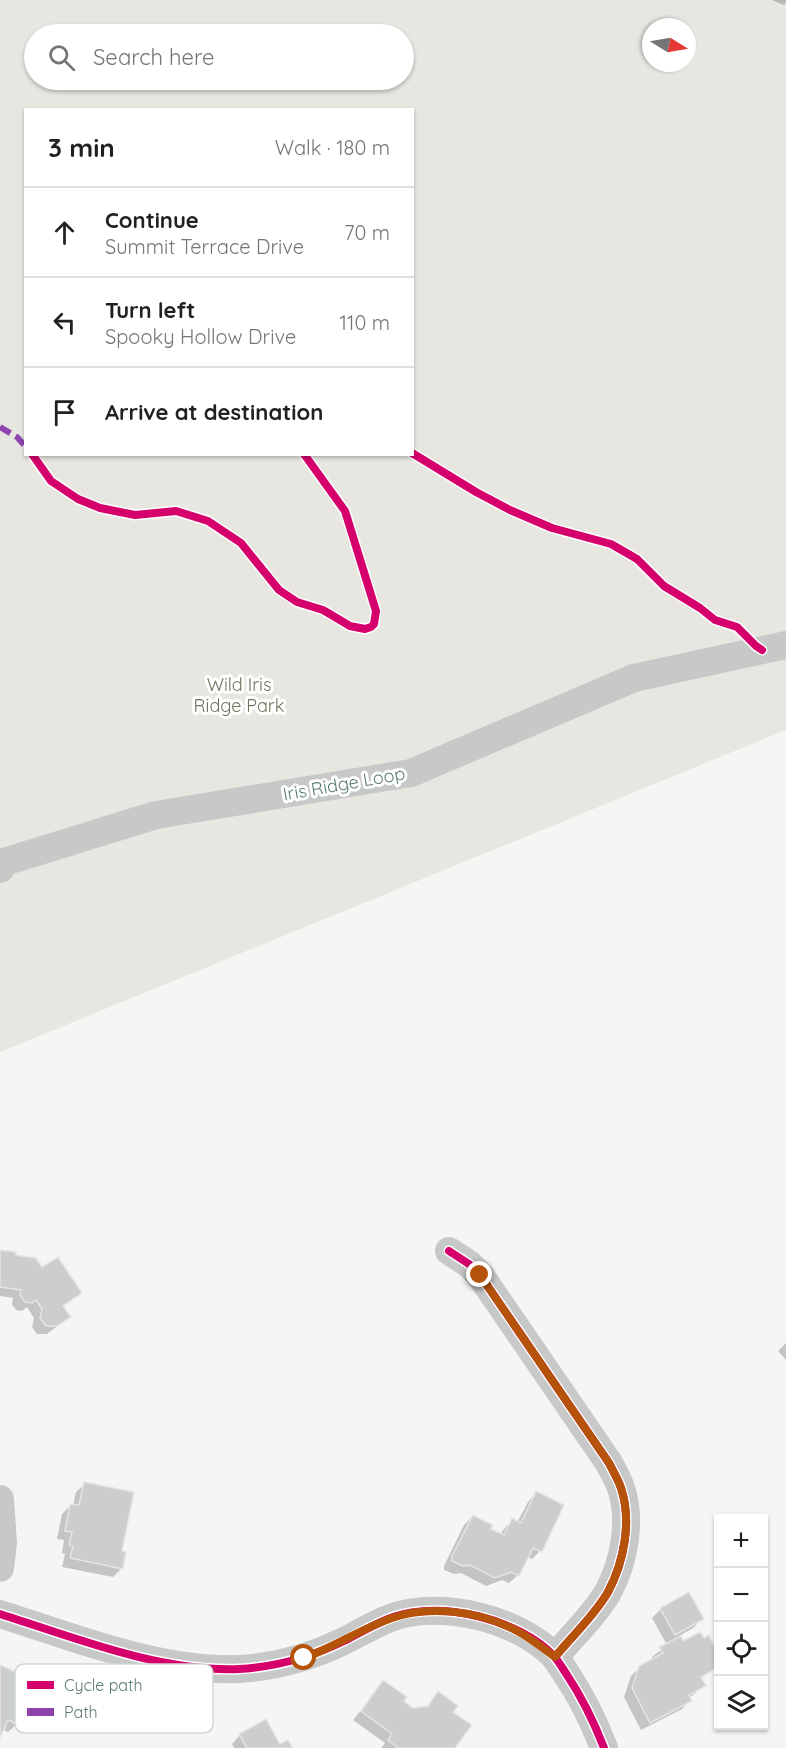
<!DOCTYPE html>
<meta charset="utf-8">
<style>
:root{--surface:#fff;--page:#f2f2f2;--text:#202124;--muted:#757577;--line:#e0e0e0}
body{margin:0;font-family:Quicksand,sans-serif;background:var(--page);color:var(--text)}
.controls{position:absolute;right:18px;bottom:18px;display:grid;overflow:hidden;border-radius:0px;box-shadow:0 2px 4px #0004}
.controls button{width:54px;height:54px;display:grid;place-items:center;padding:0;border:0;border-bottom:2px solid var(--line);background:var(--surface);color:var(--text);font:30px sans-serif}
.compass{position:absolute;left:642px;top:18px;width:54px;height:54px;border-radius:50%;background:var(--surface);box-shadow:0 2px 4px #0004;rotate:101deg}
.stop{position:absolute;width:18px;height:18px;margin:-14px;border:4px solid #b45309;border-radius:50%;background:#fff}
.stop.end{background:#b45309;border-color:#fff;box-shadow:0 2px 6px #0008}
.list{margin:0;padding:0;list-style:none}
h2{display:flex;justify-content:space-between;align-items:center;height:78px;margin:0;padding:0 24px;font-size:26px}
h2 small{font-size:20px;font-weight:400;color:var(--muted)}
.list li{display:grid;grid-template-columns:39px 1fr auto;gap:18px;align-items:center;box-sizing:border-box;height:90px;padding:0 24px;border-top:2px solid var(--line)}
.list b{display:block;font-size:22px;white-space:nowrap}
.list p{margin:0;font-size:20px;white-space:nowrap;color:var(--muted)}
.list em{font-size:20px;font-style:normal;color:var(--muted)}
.icon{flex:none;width:33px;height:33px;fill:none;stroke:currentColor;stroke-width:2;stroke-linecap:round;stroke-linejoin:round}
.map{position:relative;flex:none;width:786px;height:1748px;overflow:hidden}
.search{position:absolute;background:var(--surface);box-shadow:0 2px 4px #0004;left:24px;top:24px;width:390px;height:66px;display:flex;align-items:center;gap:15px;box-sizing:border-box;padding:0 21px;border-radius:33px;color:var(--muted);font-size:22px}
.panel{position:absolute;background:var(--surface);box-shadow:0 2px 4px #0004;left:24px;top:108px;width:390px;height:348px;border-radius:0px}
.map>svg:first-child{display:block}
.green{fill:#e7e6e0;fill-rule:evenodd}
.shadow{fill:#0003}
.building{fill:#cbcecc;stroke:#e6e4e4;stroke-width:1.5}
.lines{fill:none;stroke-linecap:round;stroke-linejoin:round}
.minor{stroke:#c6c9c8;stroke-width:28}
.quiet{stroke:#8e44ad;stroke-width:6;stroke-dasharray:12 6;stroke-linecap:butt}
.cycleway-casing{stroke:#fff;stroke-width:11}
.cycleway{stroke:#d6006c;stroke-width:8}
.route{stroke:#b45309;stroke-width:8}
.labels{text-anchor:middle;stroke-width:6;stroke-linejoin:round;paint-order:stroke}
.park-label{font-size:18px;fill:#70735b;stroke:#fff}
.street-label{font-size:18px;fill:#5b7c73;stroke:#fff}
.key{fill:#fff;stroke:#ced8d5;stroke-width:1.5}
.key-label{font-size:16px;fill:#5b7c73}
</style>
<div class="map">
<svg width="786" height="1748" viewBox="0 0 786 1748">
<rect width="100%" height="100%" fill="#f6f5f4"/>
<path class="green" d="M0,0H786V730L0,1052ZM651,27H687V63H651ZM34,34H404V80H34ZM26,110H412V454H26Z"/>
<g class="shadow">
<polygon points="772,0 786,0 786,2 784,5"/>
<polygon points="0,1251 42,1269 80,1293 62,1307 69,1317 47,1334 37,1334 32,1327 34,1318 27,1307 22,1311 16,1310 12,1304 13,1298 0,1296"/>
<polygon points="786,1343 786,1360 778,1351"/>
<polygon points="85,1484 120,1552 121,1569 113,1577 62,1567 65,1554 62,1553 64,1540 57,1539 62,1514 71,1505 73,1506 76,1492"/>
<polygon points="536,1493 540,1551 532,1559 527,1557 518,1575 509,1583 502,1580 486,1586 461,1573 454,1574 444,1570 444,1566 464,1525 473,1516 489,1530 500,1535 504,1529 512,1520 517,1523 528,1502"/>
<polygon points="661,1609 702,1619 693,1628 679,1636 683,1643 703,1640 708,1637 718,1657 718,1667 700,1679 704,1686 689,1698 690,1700 682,1709 641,1730 624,1697 631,1676 640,1667 653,1660 652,1657 667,1645 652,1618"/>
<polygon points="0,1667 13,1701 24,1706 17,1724 8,1732 2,1729 0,1734"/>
<polygon points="384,1682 412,1710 426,1707 438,1693 451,1712 453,1748 381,1748 385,1743 353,1720"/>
<polygon points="240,1735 280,1746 291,1748 234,1748 232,1744"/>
</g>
<g class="building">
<polygon points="0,1250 16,1252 16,1255 36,1258 42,1267 58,1257 82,1293 63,1306 71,1317 57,1326 46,1326 40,1318 42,1309 36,1300 32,1303 25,1302 20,1295 21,1290 0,1287"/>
<polygon points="84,1482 134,1492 122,1551 126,1552 123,1569 70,1558 73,1546 69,1545 72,1532 65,1531 70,1504 79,1505"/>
<polygon points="536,1491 564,1505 542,1552 533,1548 519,1576 511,1572 495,1578 470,1565 463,1566 452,1561 452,1556 473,1515 493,1525 491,1529 504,1535 512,1518 521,1523"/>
<polygon points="689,1592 704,1619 675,1635 660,1608"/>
<polygon points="700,1632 704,1638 709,1635 718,1654 718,1667 701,1677 706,1686 689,1695 692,1701 650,1723 632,1688 639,1666 663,1653 659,1647 681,1636 683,1641"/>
<polygon points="0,1665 25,1676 15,1700 26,1705 18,1724 8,1720 0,1738"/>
<polygon points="383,1680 407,1697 404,1701 413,1708 428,1706 438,1691 458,1706 453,1712 472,1725 455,1748 398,1748 388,1740 392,1734 361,1711"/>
<polygon points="266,1719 280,1744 288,1740 293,1748 247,1748 239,1734"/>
</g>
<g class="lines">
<g class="minor">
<polyline points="0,869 4,862 156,815 411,773 634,678 786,645"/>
<path d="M449,1251L469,1264L480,1275L609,1463C613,1471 618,1479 621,1488C632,1521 624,1562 608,1592C595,1615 572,1636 555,1657"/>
<polyline points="0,1499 3,1543 0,1568"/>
<path d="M0,1614C76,1638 159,1672 239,1669C275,1667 311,1657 344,1641C360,1633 376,1623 393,1617C442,1600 518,1619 554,1656C559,1662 563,1669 567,1675C583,1699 594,1722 604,1748"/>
</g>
<polyline class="quiet" points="0,427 17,437 26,447"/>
<g class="cycleway-casing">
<g id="cycleway">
<polyline points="412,453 476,492 510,510 552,528 611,544 637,559 664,586 700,608 715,620 737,627 756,646 762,650"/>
<polyline points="32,454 51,481 78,499 100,508 135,515 176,511 208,521 241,543 279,590 297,602 323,610 350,626 365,629 371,627 374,624 376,611 345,511 304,454"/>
<path d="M449,1251L469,1264L480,1275L609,1463C613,1471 618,1479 621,1488C632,1521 624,1562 608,1592C595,1615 572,1636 555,1657"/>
<path d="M0,1614C76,1638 159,1672 239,1669C275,1667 311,1657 344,1641C360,1633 376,1623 393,1617C442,1600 518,1619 554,1656C559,1662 563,1669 567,1675C583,1699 594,1722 604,1748"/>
</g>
</g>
<use href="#cycleway" class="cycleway"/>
</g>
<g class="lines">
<path class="route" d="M304,1658C334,1647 361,1629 392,1618C427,1605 475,1611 509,1627C526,1634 540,1646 555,1657C572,1636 595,1615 608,1592C624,1562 632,1521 621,1488C618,1479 613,1471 609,1463L480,1275"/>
</g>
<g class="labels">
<g class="park-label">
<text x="239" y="691">Wild Iris<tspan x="239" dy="21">Ridge Park</tspan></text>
</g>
<g class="street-label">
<text transform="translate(344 784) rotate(-10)" y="6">Iris Ridge Loop</text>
</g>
</g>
<rect x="15" y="1664" width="198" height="69" rx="9" class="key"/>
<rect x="27" y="1681" width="27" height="8" fill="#d6006c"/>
<rect x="27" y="1708" width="27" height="8" fill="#8e44ad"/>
<g class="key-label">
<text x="64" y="1691">Cycle path</text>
<text x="64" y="1718">Path</text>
</g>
</svg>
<div class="controls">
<button>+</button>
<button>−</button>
<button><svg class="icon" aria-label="locate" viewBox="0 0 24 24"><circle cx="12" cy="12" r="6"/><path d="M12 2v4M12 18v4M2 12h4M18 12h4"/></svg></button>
<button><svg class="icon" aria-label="layers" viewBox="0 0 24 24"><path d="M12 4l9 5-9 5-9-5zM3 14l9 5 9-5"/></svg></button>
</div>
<svg class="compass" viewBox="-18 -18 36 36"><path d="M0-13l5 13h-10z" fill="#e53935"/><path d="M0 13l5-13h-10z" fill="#757577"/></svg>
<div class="stop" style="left:304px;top:1658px"></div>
<div class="stop end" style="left:480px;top:1275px"></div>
<div class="search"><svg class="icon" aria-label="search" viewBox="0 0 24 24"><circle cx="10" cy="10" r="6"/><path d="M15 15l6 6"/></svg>Search here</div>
<section class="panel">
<h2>3 min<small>Walk · 180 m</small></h2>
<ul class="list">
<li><svg class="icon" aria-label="ahead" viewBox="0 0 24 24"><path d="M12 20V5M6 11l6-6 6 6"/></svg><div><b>Continue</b><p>Summit Terrace Drive</p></div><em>70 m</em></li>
<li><svg class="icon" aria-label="left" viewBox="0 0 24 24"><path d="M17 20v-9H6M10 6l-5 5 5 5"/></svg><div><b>Turn left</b><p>Spooky Hollow Drive</p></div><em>110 m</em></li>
<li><svg class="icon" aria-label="arrive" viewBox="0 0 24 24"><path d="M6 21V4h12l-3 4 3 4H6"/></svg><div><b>Arrive at destination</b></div></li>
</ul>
</section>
</div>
